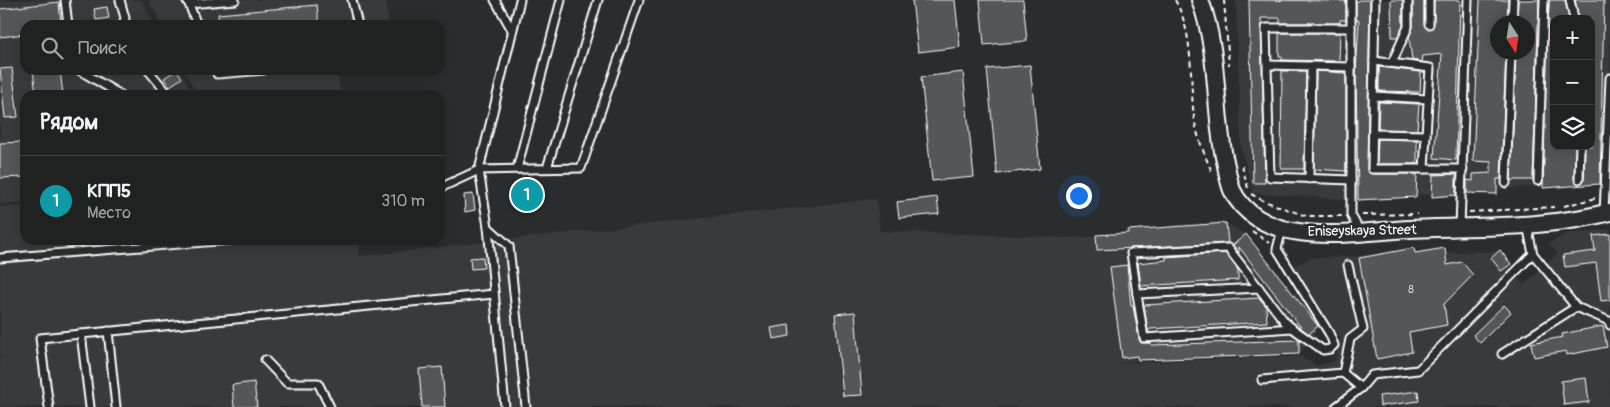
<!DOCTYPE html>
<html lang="ru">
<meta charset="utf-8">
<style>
:root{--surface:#202222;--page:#282a2a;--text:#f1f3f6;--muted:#a2a4a5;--line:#3d3f40;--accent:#ffd166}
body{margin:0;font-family:Pangolin,sans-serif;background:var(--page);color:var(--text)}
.controls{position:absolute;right:15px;top:15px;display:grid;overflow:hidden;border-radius:10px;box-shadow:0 2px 12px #0003}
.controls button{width:45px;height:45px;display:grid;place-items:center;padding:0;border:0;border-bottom:1px solid var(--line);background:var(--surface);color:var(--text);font:25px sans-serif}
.compass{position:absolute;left:1490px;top:15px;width:45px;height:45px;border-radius:50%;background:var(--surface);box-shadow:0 2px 12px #0003;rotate:168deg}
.you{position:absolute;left:1078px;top:195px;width:18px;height:18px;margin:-12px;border:4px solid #fff;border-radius:50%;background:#1a73e8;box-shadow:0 0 0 8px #1a73e833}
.badge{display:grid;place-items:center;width:32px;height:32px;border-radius:50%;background:var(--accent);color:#fff;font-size:16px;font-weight:700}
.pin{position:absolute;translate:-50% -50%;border:2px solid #fff;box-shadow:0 1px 5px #0006}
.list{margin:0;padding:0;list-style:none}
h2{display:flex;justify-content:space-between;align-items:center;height:65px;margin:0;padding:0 20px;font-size:21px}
h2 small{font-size:16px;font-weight:400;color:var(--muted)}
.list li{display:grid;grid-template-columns:32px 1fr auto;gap:15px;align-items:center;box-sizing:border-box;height:90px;padding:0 20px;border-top:1px solid var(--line)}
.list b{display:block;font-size:19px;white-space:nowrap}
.list p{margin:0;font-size:16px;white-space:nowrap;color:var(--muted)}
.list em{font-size:16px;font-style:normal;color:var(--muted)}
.icon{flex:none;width:28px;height:28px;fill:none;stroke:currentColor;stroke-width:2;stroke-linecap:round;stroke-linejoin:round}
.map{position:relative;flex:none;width:1610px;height:407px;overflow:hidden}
.search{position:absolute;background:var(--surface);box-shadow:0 2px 12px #0003;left:20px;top:20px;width:425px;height:55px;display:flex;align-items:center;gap:12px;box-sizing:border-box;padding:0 18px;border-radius:15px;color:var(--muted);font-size:19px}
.panel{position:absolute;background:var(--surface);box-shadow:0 2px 12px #0003;left:20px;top:90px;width:425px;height:155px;border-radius:15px}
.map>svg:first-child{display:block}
.built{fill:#373a3b;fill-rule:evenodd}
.building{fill:#555758;stroke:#fff}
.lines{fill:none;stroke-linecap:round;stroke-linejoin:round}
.service-casing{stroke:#fff;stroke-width:11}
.tertiary-casing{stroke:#fff;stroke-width:20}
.path{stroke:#fff;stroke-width:2;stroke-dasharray:5 4;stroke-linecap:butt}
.service{stroke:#2a2d2e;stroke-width:7}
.tertiary{stroke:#2a2d2e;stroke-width:16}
.labels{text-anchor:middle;stroke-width:5;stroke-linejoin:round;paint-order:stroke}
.number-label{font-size:11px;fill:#d4d5d5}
.street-label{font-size:14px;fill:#fff;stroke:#2a2d2e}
</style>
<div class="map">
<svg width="1610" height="407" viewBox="0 0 1610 407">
<rect width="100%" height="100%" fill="#2a2d2e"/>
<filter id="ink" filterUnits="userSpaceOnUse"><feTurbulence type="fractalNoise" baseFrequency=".02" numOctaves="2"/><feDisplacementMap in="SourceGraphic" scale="10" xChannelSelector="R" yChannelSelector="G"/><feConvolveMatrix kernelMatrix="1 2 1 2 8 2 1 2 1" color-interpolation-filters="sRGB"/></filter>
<g filter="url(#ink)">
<g class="built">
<polygon points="0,0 141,0 155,25 25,25 25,70 180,70 194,95 25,95 25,202 0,204"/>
<polygon points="149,0 386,0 389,25 161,25"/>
<path d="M1236,0H1610V181L1357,200L1253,193L1241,147ZM1554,19H1591V146H1554ZM1498,22H1528V52H1498Z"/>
<polygon points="184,70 337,70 340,95 197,95"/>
<polygon points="876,199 880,231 1077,238 1128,233 1128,230 1226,223 1246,234 1321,324 1310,341 1299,354 1138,360 1117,363 1300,356 1317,366 1335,361 1340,337 1291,267 1311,258 1497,251 1524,285 1558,253 1548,244 1566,234 1610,229 1610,407 0,407 0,207 25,206 25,240 358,240 360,256"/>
</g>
<g class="building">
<polygon points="912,0 955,0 960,47 918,52"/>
<polygon points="980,0 1023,0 1027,41 984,45"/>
<polygon points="1249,0 1346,1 1346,20 1340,20 1340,23 1280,23 1280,18 1261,18 1265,183 1253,183"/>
<polygon points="1359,0 1370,0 1367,171 1372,174 1417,174 1416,197 1358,200 1356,73 1359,20 1356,20 1356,2"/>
<polygon points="1391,0 1403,0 1403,26 1398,37 1392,37"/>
<polygon points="1413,0 1424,0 1424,24 1429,29 1434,24 1434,0 1460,0 1456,160 1434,158 1442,54 1423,56 1422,62 1412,60 1409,37 1413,27"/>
<polygon points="1480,0 1508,0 1507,22 1498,22 1498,52 1506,52 1501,179 1497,179 1497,194 1467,193 1467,180 1473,181 1473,174 1491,173 1491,162 1473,161"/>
<polygon points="1518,0 1539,0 1533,180 1511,180 1516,52 1528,52 1528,22 1517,22"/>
<polygon points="1549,0 1565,0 1569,19 1554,19 1554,146 1575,146 1574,179 1579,184 1584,180 1585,146 1591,146 1591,19 1579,19 1575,0 1604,0 1600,184 1543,188"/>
<polygon points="59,2 61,25 25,25 25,34 0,37 0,9"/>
<polygon points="317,5 319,25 219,25 218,14"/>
<polygon points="107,7 109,18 96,20 94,9"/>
<polygon points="1279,33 1340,33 1339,61 1282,60 1282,56 1279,56"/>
<polygon points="1030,65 1040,169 997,174 987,69"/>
<polygon points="1379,67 1421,72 1420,92 1379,91"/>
<polygon points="12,68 18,117 5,118 0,69"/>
<polygon points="33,70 60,70 63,95 36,95"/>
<polygon points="177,70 182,78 170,86 164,78"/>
<polygon points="1282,71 1306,71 1304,169 1281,169"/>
<polygon points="1316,71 1346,73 1346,171 1314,169"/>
<polygon points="963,72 974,177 932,181 921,77"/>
<polygon points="1379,102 1419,104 1417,130 1378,129"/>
<polygon points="1378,139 1417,140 1417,164 1377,164"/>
<polygon points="25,142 25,177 0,178 0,143"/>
<polygon points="1456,174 1456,195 1432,197 1433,175"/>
<polygon points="537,187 538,200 516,202 515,189"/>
<polygon points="473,194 475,210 465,212 464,195"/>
<polygon points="937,197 939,214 899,218 897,202"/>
<polygon points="1226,223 1228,243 1097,250 1096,235 1128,233 1128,230"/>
<polygon points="1246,234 1318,326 1309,334 1302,329 1239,247 1239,253 1233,245"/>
<polygon points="1610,234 1610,300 1601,301 1596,263 1565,267 1563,255 1595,251 1593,236"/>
<polygon points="1414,248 1415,253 1445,248 1447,265 1462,262 1473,275 1444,304 1447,325 1409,332 1412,352 1377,359 1359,258"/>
<polygon points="1500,250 1511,264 1501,271 1491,258"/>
<polygon points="1225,253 1238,270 1238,280 1141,286 1138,263 1166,260 1166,257"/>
<polygon points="483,257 484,268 471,269 470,258"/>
<polygon points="1127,265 1131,306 1133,306 1139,339 1141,343 1151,343 1151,345 1299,340 1299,354 1138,360 1137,356 1122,358 1110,267"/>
<polygon points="1259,298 1266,306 1267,322 1150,329 1148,332 1144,305"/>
<polygon points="1504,305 1511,312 1480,343 1473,335"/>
<polygon points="855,312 862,395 843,396 835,314"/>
<polygon points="789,325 790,336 773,339 771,328"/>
<polygon points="1603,326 1607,347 1567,355 1566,351 1534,357 1531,343 1563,337 1562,334"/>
<polygon points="442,367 445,407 422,407 419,369"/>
<polygon points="1586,378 1589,402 1564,405 1561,381"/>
<polygon points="254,382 257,407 234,407 232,385"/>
<polygon points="1418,391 1419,401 1380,406 1379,396"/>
</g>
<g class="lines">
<g class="service-casing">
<g id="service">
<polyline points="65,0 68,25"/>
<polyline points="120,0 125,18 123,25"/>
<polyline points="186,0 189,4 235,0"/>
<polyline points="352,0 358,25"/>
<polyline points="495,0 512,30"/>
<polyline points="1351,0 1351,215 1360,232"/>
<polyline points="1375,0 1372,169 1463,169"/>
<polyline points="1570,0 1574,19"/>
<polyline points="189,4 197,25"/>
<polyline points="1512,22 1513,0"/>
<polyline points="1429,24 1429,0"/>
<polyline points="1351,28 1266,28 1270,177 1351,180"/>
<polyline points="1374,61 1430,68 1424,169"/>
<polyline points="1392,63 1408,27 1408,0"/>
<polyline points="1268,65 1351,67"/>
<polyline points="79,70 121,95"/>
<polyline points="148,70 169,95"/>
<polyline points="216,70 217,74 264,70"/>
<polyline points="1374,96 1428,99"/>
<polyline points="1373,134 1426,135"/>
<polyline points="547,168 598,0"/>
<polyline points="517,169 561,0"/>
<polyline points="1309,179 1311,66"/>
<polyline points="1579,179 1580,146"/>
<polyline points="1538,181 1544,0"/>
<polyline points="1506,183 1511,52"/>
<polyline points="440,188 479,170 581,168 639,0"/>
<polyline points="1604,213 1610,78"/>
<polyline points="488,227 509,246 526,407"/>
<polyline points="1460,227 1468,0"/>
<polyline points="1533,254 1576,307 1609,321 1610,325"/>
<polyline points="0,258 231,240"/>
<polyline points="1259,288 1137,294 1144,338 1292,328 1323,350 1330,349 1334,345 1329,333 1277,249 1282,229"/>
<polyline points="1137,294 1131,253 1228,248 1285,322 1292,328"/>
<polyline points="108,331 116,407"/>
<polyline points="81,334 90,407"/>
<polyline points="1502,354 1576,307"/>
<polyline points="265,360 287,383 318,383 330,407"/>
<polyline points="1343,373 1361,388"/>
<polyline points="1262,380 1343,373 1350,339 1363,329 1348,265"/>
<polyline points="49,407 40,338 494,294"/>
<polyline points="505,407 488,227 479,170 520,0"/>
<polyline points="1336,407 1361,388 1372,375 1418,370 1533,254 1527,225"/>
</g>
</g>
<g class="tertiary-casing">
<path id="tertiary" d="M1200,0C1219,50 1214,106 1224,157C1227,168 1228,180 1232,190C1243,214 1268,227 1293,231C1331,238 1372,231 1410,229C1476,226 1546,229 1610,212"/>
</g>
<g class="path">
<path d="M1175,0C1195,36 1189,78 1194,117C1197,136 1204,154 1212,172"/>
<polyline points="1224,0 1229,65"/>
<polyline points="1242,166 1248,188"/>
<polyline points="1251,194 1264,201 1306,216 1342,216"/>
<polyline points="1564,206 1596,198"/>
<polyline points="1469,212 1554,207"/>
<polyline points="1362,215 1417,214"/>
<polyline points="1252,231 1269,243"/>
</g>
<use href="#service" class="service"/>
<use href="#tertiary" class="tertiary"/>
</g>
</g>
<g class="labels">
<g class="number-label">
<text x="1411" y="293">8</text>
</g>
<g class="street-label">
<text transform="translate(1362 230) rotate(-1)" y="5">Eniseyskaya Street</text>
</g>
</g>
</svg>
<div class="controls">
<button>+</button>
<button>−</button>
<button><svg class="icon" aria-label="layers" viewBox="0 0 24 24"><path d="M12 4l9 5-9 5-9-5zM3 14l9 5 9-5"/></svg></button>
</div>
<svg class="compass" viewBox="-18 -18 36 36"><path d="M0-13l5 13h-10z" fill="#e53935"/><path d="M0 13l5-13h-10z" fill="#a2a4a5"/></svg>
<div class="you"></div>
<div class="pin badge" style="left:527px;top:195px;background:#0f9aa8">1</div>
<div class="search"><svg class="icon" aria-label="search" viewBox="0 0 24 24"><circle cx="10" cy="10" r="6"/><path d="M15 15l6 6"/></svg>Поиск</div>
<section class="panel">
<h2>Рядом<small></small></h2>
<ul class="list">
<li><span class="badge" style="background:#0f9aa8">1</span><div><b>КПП5</b><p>Место</p></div><em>310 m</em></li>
</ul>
</section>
</div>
